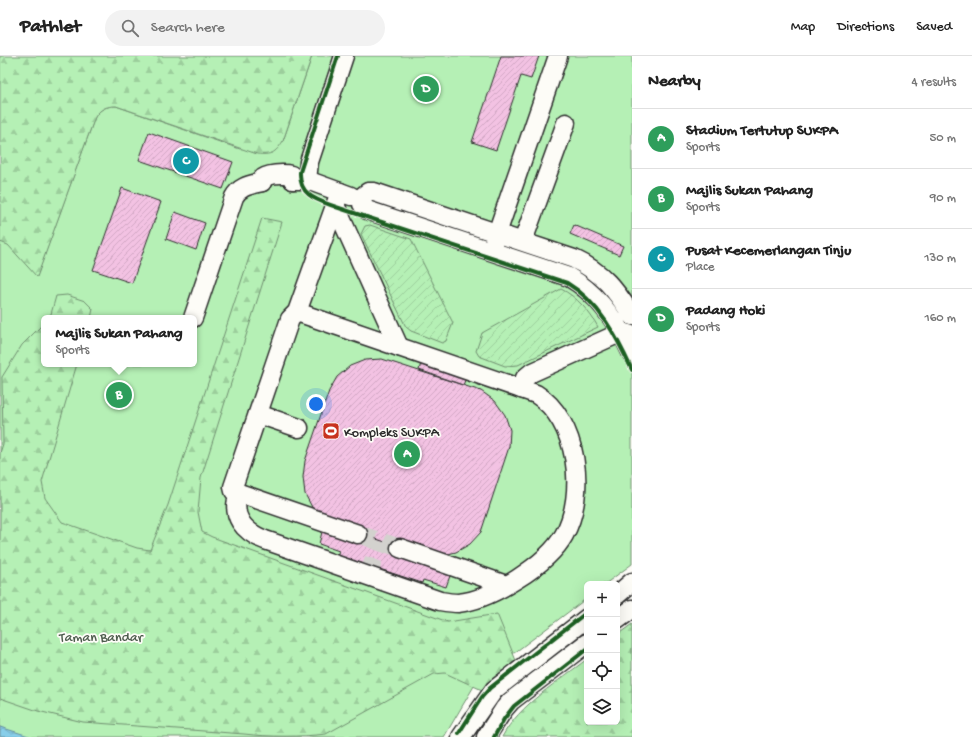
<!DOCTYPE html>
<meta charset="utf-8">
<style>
:root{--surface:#fff;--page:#f2f2f2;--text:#222;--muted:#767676;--line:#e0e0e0;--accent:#c8321e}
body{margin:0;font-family:"Gochi Hand",sans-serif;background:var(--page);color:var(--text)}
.controls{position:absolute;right:12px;bottom:12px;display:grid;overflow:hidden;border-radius:6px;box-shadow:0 4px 16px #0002}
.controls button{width:36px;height:36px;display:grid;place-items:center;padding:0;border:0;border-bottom:1px solid var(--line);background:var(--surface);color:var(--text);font:20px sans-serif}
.you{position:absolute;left:316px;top:348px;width:14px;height:14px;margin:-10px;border:3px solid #fff;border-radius:50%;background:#1a73e8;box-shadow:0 0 0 6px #1a73e833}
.badge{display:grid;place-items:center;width:26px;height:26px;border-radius:50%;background:var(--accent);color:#fff;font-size:13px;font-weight:700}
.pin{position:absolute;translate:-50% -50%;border:2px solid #fff;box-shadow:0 1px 4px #0006}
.popup{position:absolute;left:41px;top:259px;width:156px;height:52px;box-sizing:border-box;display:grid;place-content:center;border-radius:6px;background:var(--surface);filter:drop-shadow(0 1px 3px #0005);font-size:13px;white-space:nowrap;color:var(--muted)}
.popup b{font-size:15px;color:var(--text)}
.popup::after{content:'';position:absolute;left:50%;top:100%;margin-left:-8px;border:8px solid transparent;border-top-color:var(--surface)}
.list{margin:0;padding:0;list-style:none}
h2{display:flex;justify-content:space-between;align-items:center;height:52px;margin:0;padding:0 16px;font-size:17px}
h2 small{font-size:13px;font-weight:400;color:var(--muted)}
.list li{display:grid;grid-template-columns:26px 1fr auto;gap:12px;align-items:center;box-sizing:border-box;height:60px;padding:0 16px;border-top:1px solid var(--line)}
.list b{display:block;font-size:15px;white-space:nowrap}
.list p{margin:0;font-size:13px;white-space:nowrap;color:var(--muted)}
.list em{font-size:13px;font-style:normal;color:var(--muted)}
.icon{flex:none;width:22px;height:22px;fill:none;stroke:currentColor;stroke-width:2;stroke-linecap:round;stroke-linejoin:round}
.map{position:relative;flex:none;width:632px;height:681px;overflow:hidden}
header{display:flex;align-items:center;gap:24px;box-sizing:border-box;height:56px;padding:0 20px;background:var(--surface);border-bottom:1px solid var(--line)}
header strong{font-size:19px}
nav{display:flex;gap:22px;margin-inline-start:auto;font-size:14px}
.search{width:280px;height:36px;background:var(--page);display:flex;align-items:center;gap:10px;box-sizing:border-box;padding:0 14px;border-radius:22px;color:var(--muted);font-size:15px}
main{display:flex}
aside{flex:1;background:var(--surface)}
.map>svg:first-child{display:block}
.green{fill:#b5f0b5;stroke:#708e70;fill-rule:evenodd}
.forest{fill:url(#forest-firs);stroke:#708e70}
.garden{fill:url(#garden-furrows);stroke:#708e70}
.water{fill:url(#water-waves);stroke:#638d9d}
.building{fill:url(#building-hatch);stroke:#2b2b2b}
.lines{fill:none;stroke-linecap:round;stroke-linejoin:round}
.minor-tunnel{stroke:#d3d2ce;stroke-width:18;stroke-dasharray:18 9;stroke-linecap:butt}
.minor-casing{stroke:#2b2b2b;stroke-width:21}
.minor{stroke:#fdfcf7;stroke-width:18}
.cycleway-casing{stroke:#fdfcf7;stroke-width:6}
.cycleway{stroke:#1b5e20;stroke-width:4}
.labels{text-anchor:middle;stroke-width:3.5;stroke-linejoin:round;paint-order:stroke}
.poi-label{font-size:14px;fill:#2b2b2b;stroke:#fdfcf7;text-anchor:start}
.park-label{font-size:14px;fill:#4e5c4e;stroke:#fdfcf7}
</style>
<header>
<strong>Pathlet</strong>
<div class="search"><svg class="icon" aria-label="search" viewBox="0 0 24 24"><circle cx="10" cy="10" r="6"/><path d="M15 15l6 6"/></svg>Search here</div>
<nav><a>Map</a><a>Directions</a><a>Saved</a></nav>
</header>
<main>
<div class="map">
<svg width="632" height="681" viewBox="0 0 632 681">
<defs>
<pattern id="forest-firs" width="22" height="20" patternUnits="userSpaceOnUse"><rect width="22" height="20" fill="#b5f0b5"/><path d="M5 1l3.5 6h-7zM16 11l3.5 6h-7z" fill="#9cce9c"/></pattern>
<pattern id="garden-furrows" width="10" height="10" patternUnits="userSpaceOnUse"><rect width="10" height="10" fill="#b5f0b5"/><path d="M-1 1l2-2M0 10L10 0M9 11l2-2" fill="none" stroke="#9cce9c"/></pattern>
<pattern id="water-waves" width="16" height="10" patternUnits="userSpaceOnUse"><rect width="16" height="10" fill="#88cee9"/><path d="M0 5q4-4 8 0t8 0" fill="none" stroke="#76b1c8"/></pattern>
<pattern id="building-hatch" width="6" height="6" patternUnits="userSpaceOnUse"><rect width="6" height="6" fill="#f3c2e3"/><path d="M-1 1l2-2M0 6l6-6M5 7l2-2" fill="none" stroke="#d0a7c3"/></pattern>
</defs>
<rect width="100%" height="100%" fill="#fdfcf7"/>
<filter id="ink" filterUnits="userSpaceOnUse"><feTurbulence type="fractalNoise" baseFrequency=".025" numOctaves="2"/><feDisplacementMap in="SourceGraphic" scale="8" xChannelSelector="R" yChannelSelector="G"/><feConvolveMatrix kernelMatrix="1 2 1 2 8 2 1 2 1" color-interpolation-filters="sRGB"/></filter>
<g filter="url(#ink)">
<path class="green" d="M312,0H632V508L605,528H587V542L477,625L444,681H0V169L37,220L95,61C100,53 106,50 116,50L240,93L283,85ZM44,262H194V308H44Z"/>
<g class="forest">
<path d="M0,0H312L283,85C275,98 271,99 257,98L116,50C106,50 100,53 95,61L37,221L8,189L0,186Z"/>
<path d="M262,162L282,166L201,422L198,456L202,476L212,481L448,566L497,558L517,607L482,634L445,617L434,618L326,678C301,681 269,681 244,678L83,666L38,655L0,642V397L3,388L2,321L22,289L44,267V308H77L42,426L45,442L62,466L137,492L150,494L168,449Z"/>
<polygon points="67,239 85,245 93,253 91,262 48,262 51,258 56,240"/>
<path d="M632,568V681H502C519,649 559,625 587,603V666H617V579Z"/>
</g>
<g class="garden">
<polygon points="370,169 411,183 453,267 446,285 442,287 411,275 406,271 361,178 365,170"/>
<path d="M561,233C576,240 590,256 598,271L518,309L505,310L479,300L476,295L482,277Z"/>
</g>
<polygon class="water" points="0,671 32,681 0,681"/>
<g class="building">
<polygon points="501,0 539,0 531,23 521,20 496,94 472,86"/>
<polygon points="149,76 233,106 223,133 139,104"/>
<polygon points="122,132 161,146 132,227 93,214"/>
<polygon points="175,156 205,167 196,194 166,183"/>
<polygon points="574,169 623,190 619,199 570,178"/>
<polygon points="382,303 481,335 495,345 505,359 510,374 509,391 481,476 470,488 456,496 440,500 409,494 358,477 325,464 313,453 305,438 303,421 305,405 329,335 337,321 350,310 365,304"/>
<polygon points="422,304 467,320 463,329 419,314"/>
<polygon points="323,472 358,477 400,491 451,517 446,531 423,524 422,527 337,499 339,495 319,488"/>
</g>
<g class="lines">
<g class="minor-tunnel">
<polyline points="358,478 400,492"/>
<polyline points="368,520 380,485"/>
</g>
<g class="minor-casing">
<g id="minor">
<polyline points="293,124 307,124 351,140"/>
<polyline points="307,124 309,106 344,0"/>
<path d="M262,126V123C266,118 284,117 291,119L293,124"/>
<polyline points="336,151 399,291"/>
<polyline points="523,185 566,67"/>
<polyline points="493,189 558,0"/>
<path d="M297,256L536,338C578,364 587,438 564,479C548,508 491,544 458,547C452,547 446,546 440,545L265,484C244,476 230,460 239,437L234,435L233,431L290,263L297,256L340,136"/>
<path d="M632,260C616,234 602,216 574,203L374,136H368L363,140L362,148L367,154L569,221C599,238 618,267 632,298"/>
<path d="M193,262L234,141C240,130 250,129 262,126"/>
<polyline points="521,333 525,322 531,317 622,276 632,279"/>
<polyline points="258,358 299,372"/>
<polyline points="239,437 358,478"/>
<polyline points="400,492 506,529"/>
<polyline points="617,539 632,526"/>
<polyline points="617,564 632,553"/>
<polyline points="461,681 494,634 587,562"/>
<polyline points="486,681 504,653 511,645 587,587"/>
</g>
</g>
<use href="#minor" class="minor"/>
<g class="cycleway-casing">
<g id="cycleway">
<path d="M338,0L300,116C299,140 317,144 336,151L567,227C599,246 617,281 632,314"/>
<polyline points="459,677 482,641 490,632 587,556"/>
<polyline points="494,681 504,663 514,650 587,593"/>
</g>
</g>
<use href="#cycleway" class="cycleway"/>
</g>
</g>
<defs>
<g id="stadium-square" transform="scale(0.9)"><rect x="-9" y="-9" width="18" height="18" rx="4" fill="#c8321e" stroke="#fdfcf7"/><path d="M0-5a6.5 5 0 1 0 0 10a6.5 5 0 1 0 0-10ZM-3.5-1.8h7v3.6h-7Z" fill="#fff"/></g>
</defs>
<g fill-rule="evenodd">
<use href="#stadium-square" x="331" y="375"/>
</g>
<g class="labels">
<g class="poi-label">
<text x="344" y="380">Kompleks SUKPA</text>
</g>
<g class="park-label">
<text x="101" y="585">Taman Bandar</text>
</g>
</g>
</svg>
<div class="controls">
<button>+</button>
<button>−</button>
<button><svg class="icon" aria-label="locate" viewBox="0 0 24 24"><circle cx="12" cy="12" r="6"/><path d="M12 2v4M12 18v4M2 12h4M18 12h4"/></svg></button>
<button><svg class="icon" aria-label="layers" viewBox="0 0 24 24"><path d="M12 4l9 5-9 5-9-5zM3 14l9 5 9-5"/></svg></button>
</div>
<div class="you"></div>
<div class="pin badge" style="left:407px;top:398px;background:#2e9e5b">A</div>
<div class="pin badge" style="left:119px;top:339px;background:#2e9e5b">B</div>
<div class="popup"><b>Majlis Sukan Pahang</b>Sports</div>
<div class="pin badge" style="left:186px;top:105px;background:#0f9aa8">C</div>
<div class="pin badge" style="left:426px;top:33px;background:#2e9e5b">D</div>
</div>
<aside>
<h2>Nearby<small>4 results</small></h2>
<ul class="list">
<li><span class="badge" style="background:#2e9e5b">A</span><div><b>Stadium Tertutup SUKPA</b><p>Sports</p></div><em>50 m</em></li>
<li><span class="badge" style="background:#2e9e5b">B</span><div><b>Majlis Sukan Pahang</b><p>Sports</p></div><em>90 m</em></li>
<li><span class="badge" style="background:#0f9aa8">C</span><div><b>Pusat Kecemerlangan Tinju</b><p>Place</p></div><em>130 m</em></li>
<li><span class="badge" style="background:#2e9e5b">D</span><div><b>Padang Hoki</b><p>Sports</p></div><em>160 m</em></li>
</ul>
</aside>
</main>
